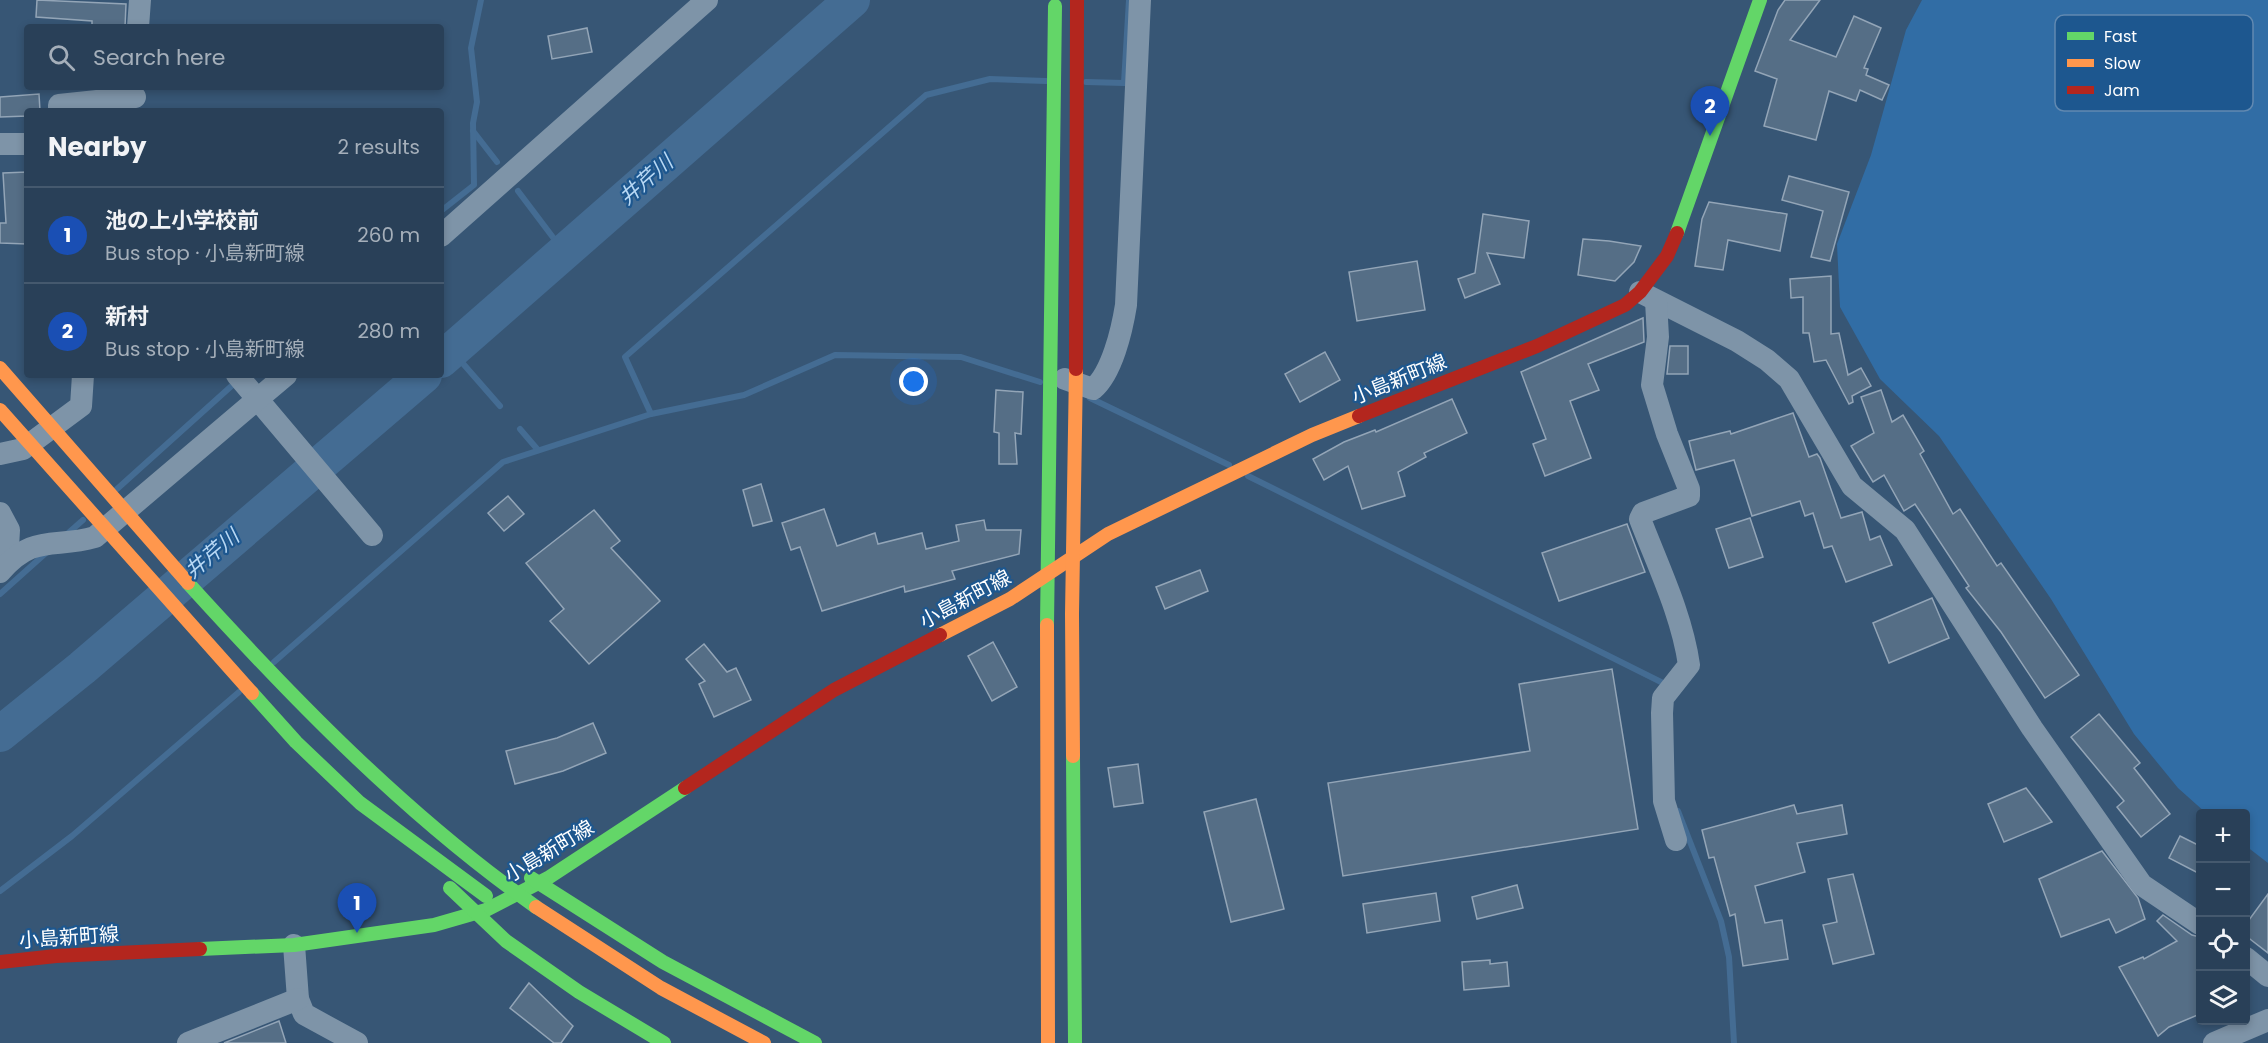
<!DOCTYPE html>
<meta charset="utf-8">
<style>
:root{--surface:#294058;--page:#354b61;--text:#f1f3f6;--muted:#a5afba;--line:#45596e;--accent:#b9c4cf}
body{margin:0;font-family:Poppins,"Noto Sans JP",sans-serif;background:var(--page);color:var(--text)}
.controls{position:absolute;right:18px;bottom:18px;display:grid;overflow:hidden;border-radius:6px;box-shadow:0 3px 9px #0003}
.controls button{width:54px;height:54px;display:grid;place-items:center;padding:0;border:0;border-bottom:2px solid var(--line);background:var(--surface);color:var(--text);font:30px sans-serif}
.you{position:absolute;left:914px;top:382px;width:21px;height:21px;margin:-15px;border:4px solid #fff;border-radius:50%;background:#1a73e8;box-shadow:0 0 0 9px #1a73e833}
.badge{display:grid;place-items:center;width:39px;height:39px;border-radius:50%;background:var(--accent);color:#fff;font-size:20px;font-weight:700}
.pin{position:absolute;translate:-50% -50px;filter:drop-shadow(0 2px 3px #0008)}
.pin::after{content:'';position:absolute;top:32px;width:21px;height:18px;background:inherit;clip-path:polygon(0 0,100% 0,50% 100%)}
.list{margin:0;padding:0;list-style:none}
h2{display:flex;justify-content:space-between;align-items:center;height:78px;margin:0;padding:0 24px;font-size:26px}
h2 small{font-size:20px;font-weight:400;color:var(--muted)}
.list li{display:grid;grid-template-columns:39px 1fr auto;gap:18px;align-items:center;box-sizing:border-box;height:96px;padding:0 24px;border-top:2px solid var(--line)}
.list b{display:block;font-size:22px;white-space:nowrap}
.list p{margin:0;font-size:20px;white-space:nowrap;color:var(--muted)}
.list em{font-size:20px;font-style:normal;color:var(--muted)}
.icon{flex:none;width:33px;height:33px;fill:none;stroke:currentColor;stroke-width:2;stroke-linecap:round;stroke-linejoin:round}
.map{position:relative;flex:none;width:2268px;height:1043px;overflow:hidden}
.search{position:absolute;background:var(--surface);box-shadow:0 3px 9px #0003;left:24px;top:24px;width:420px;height:66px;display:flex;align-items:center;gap:15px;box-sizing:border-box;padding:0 21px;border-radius:6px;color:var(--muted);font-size:22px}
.panel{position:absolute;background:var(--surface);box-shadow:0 3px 9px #0003;left:24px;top:108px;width:420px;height:270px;border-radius:6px}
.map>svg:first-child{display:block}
.green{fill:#316da5}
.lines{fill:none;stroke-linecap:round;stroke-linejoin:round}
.stream{stroke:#446c93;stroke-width:6}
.river{stroke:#446c93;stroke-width:36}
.building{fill:#556e86;stroke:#93a5b7;stroke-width:1.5}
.street{stroke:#7e94a8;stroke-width:22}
.fast{stroke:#63d668;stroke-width:14}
.slow{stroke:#ff974d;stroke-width:14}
.jam{stroke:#b3261e;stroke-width:14}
.fast-bridge{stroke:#63d668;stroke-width:14}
.slow-bridge{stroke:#ff974d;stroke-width:14}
.labels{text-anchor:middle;stroke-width:4.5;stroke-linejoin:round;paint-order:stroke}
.street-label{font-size:20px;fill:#fff;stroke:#1d578f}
.water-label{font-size:21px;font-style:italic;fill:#b8d8f4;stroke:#1d578f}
.key{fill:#1d578f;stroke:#6189b1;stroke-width:1.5}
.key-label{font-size:16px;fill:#fff}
</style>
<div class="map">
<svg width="2268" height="1043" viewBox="0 0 2268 1043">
<rect width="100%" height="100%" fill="#375675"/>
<polygon class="green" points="1922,0 2268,0 2268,863 2246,846 2246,814 2206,813 2178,788 2134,734 2051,599 1968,478 1939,436 1880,379 1840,307 1837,244 1871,155 1906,30"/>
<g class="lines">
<g class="stream">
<polyline points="1086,82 1124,83 1129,0"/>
<polyline points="473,131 497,162"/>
<polyline points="518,191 564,252"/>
<polyline points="441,211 474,185 473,123 477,102 471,48 481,0"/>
<polyline points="452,351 500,406"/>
<polyline points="1090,398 1229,465"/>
<polyline points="651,414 625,357 926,95 990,79 1046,81"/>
<polyline points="520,429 538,450"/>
<polyline points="1248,476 1669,686"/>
<polyline points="117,489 237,381"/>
<polyline points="66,535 83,520"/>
<polyline points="0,594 47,552"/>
<polyline points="274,662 503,462 651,414 744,395 835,355 961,357 1040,382"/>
<polyline points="1678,811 1721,921 1729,957 1734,1043"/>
<polyline points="0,891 72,836 239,692"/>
</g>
<g class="river">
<polyline points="441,360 852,0"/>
<polyline points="0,734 82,668 424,375"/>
</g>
</g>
<g class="building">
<polygon points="37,0 126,4 125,27 92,27 92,21 36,17"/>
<polygon points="1785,0 1820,0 1790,40 1836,57 1854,16 1881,28 1864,68 1868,69 1866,75 1889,85 1882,100 1860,90 1856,101 1829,91 1816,140 1764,126 1777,79 1755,71 1778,10"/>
<polygon points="587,28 592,52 552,59 548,36"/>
<polygon points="39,94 40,111 27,111 27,116 0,117 0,97"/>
<polygon points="27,172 27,244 0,243 0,223 6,223 3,173"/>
<polygon points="1789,176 1849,192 1830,261 1811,257 1823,211 1782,200"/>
<polygon points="1709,202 1787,214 1780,251 1728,240 1723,270 1695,266 1702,219"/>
<polygon points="1483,214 1529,221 1524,258 1487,253 1500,284 1465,298 1458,279 1475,273"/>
<polygon points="1583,239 1609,241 1641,246 1634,262 1615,281 1578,275"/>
<polygon points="1417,261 1425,310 1357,321 1349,272"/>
<polygon points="1831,276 1831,334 1839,333 1848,375 1861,368 1871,386 1852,396 1853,402 1849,404 1826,360 1814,362 1809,333 1803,333 1803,297 1791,298 1790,279"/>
<polygon points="1643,318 1644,342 1588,364 1599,390 1570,401 1591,458 1545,476 1533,444 1546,439 1521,372"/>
<polygon points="1670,346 1688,346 1688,374 1667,374"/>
<polygon points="1325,352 1340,380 1300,402 1285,374"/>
<polygon points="996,390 1023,392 1021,434 1015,433 1017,464 999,464 999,433 994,432"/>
<polygon points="1881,390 1892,422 1903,415 1924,451 1920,454 1953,514 1960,509 1997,566 2001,563 2079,675 2045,698 2001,632 1966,588 1969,586 1915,504 1904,511 1884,475 1873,482 1851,446 1874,433 1861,397"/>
<polygon points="1452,399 1467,433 1424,453 1426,457 1398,472 1405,496 1362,509 1348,466 1324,480 1313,459 1344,442 1375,430 1376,432"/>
<polygon points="1793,413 1809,457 1817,454 1820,458 1841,518 1862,512 1870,540 1880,536 1892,565 1846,582 1832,546 1824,548 1813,513 1805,516 1800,501 1752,516 1734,460 1696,470 1689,441 1730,431 1731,434"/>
<polygon points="761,484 772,521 753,526 743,490"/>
<polygon points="508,496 524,514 504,531 488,513"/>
<polygon points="824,509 837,546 875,533 878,544 922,533 926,549 959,541 956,525 984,520 986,530 1021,530 1019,554 952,571 955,579 905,592 904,586 822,611 800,547 791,550 782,523"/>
<polygon points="594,510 620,541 611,548 660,601 589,664 550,621 564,609 526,563"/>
<polygon points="1750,518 1763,557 1729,568 1716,529"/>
<polygon points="1627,524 1645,572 1559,601 1542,553"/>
<polygon points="1200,570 1208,591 1165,609 1156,587"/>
<polygon points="1932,598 1949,638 1889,663 1873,623"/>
<polygon points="993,642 1017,687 992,701 968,656"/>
<polygon points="704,644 727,672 736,668 751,700 714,717 699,684 705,681 686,659"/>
<polygon points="1612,669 1638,829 1343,876 1328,783 1530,751 1519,684"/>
<polygon points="2099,714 2140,763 2134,768 2170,814 2141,837 2117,807 2124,801 2071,737"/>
<polygon points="593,723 606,753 563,771 515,784 506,751 557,738"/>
<polygon points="1138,764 1143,803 1114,807 1108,768"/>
<polygon points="2026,788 2052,822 2004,842 1988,804"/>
<polygon points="1256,799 1284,909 1231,922 1204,812"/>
<polygon points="1794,805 1797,814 1842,805 1847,834 1797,843 1805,872 1755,886 1765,923 1782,920 1788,959 1743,966 1735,914 1730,916 1714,857 1709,858 1702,830"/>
<polygon points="2180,836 2200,846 2200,874 2169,858"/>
<polygon points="2102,851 2138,898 2145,919 2116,933 2109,919 2061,937 2039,879"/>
<polygon points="1853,874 1874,954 1833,964 1823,925 1837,922 1828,879"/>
<polygon points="1517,885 1523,908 1477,919 1472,897"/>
<polygon points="1436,893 1440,921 1367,933 1363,904"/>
<polygon points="2268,894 2268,953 2246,936 2246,924"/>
<polygon points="2163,915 2192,935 2200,937 2200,1014 2169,1027 2158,1036 2119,967 2143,957 2144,959 2177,941 2157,921"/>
<polygon points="1490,960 1490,964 1507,962 1509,986 1464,990 1462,962"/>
<polygon points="529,983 573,1026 561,1043 554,1043 510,1008"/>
<polygon points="279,1021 286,1043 224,1043"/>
</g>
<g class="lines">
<g class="street">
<polyline points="138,27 140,0"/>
<polyline points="59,111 59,105 135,97"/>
<polyline points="0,144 27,144"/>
<polyline points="441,236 707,0"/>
<polyline points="1640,292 1737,341 1767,360 1789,379 1852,486 1905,530 2032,728 2142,885 2200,924"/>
<path d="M1656,301L1658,337L1652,385L1667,434L1689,489V496L1643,513L1640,519C1658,566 1682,615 1689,665L1663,698L1662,713L1664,801L1676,840"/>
<polyline points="237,375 372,535"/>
<path d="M1065,379L1093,389C1112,373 1122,330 1126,305L1140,0"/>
<polyline points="0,454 23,449 81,406 83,375"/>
<polyline points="0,513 9,530 7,564"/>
<path d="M0,572C34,533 53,549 95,537L286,375"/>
<polyline points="294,945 298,999 304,1014 357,1043"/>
<polyline points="2246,958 2268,976"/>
<polyline points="188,1043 298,999"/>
<polyline points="2214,1043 2268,1020"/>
</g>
<g class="fast">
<polyline points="1677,233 1760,0"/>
<polyline points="1047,625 1055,6"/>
<polyline points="1073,756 1075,1043"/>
<polyline points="200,949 294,945 434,925 486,910 548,878 685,788"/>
</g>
<g class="slow">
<polyline points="1047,625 1048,1043"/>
<polyline points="940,635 1010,599 1108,534 1312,435 1359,416"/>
<polyline points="1073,756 1072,614 1076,369"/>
</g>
<g class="jam">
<polyline points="1076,369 1077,0"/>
<polyline points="1359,416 1537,346 1625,305 1640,292 1667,256 1677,233"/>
<polyline points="685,788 834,690 940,635"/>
<polyline points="0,962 56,956 200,949"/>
</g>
<g class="fast-bridge">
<path d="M188,583C295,701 406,815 536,907"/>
<polyline points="252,693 296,742 360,803 486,896"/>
<polyline points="531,878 663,962 815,1043"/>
<polyline points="450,888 506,941 579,992 664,1043"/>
</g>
<g class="slow-bridge">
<polyline points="0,368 188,583"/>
<polyline points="0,410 252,693"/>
<polyline points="536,907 661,988 764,1043"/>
</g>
</g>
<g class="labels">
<g class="street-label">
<text transform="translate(1399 379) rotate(-22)" y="7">小島新町線</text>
<text transform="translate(965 599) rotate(-28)" y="7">小島新町線</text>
<text transform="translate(549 851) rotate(-31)" y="7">小島新町線</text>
<text transform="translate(69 937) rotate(-4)" y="7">小島新町線</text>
</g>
<g class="water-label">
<text transform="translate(646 180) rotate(-41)" y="7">井芹川</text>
<text transform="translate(212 554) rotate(-40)" y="7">井芹川</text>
</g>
</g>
<rect x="2055" y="15" width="198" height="96" rx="9" class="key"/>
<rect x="2067" y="32" width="27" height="8" fill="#63d668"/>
<rect x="2067" y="59" width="27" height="8" fill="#ff974d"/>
<rect x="2067" y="86" width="27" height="8" fill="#b3261e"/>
<g class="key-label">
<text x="2104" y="42">Fast</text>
<text x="2104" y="69">Slow</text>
<text x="2104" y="96">Jam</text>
</g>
</svg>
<div class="controls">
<button>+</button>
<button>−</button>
<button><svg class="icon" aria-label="locate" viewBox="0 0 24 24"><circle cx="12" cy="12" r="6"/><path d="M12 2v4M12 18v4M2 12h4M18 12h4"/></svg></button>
<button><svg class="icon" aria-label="layers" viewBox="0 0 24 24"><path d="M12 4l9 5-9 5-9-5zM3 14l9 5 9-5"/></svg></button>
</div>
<div class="you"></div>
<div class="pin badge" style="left:357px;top:933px;background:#1a4fb4">1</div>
<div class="pin badge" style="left:1710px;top:136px;background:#1a4fb4">2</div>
<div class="search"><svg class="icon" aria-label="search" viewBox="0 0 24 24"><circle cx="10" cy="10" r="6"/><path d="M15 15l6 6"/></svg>Search here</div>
<section class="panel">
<h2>Nearby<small>2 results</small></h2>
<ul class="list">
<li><span class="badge" style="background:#1a4fb4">1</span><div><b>池の上小学校前</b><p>Bus stop · 小島新町線</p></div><em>260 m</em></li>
<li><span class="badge" style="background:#1a4fb4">2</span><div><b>新村</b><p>Bus stop · 小島新町線</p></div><em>280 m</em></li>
</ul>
</section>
</div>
